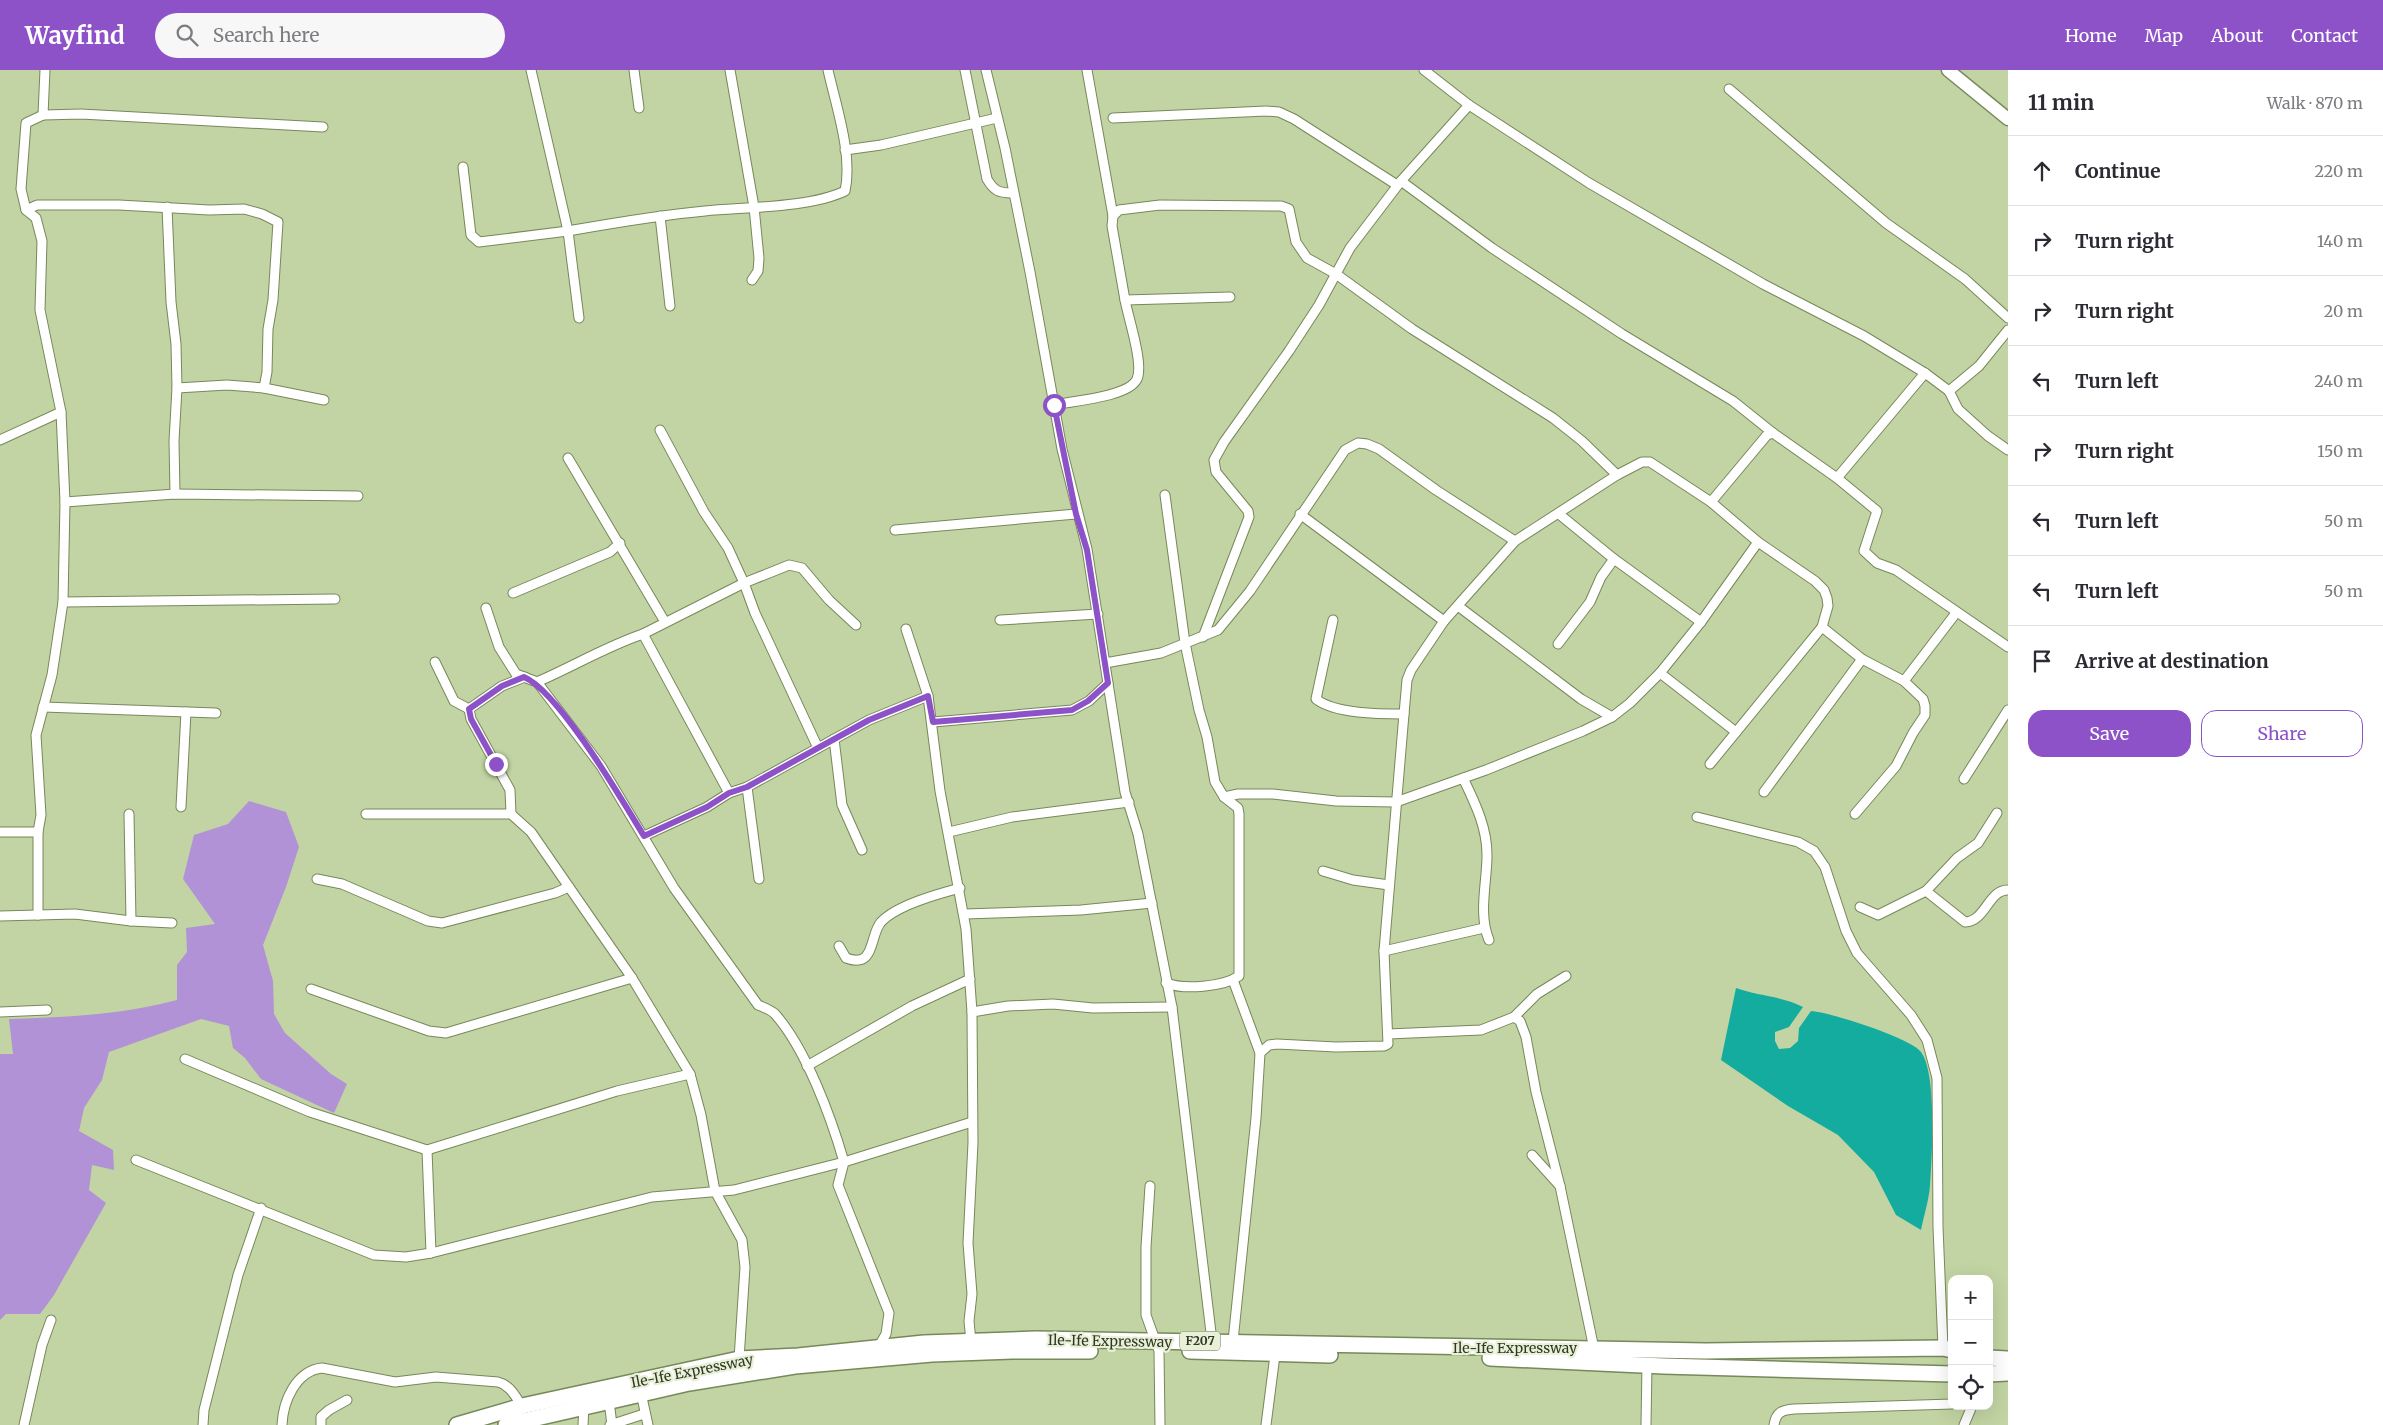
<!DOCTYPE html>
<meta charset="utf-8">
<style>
:root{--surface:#fff;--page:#f7f7f7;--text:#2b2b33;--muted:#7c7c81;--line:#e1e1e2;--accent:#8d52c8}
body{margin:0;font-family:Merriweather,serif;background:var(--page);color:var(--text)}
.controls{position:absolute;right:15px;bottom:15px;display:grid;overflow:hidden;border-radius:10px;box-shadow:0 5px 20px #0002}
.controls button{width:45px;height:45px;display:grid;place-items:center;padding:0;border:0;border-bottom:1px solid var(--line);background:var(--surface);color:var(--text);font:25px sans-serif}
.stop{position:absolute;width:15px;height:15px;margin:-11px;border:4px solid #8d52c8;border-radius:50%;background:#fff}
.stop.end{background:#8d52c8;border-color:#fff;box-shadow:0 1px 5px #0008}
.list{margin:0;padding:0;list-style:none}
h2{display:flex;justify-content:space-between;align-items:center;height:65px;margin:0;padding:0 20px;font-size:21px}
h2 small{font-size:16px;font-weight:400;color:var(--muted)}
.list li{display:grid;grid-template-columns:32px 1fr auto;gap:15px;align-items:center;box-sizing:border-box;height:70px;padding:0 20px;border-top:1px solid var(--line)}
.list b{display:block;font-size:19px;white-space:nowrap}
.list em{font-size:16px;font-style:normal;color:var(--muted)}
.actions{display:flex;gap:10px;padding:15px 20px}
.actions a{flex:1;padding:11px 0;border:1px solid var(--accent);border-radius:15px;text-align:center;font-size:18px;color:var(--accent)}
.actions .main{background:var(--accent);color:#fff}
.icon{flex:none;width:28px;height:28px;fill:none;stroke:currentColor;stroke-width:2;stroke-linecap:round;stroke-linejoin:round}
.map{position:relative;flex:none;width:2008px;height:1355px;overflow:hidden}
header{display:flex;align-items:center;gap:30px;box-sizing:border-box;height:70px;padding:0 25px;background:var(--accent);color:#fff}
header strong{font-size:24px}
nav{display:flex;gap:28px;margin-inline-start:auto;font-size:18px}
.search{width:350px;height:45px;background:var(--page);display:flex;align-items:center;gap:12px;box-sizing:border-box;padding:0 18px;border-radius:28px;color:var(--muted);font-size:19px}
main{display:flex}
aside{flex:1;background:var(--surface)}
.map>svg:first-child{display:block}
.green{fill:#b192d7}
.water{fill:#14ac9e}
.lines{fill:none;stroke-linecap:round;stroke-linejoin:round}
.minor-casing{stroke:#77885a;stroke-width:11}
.secondary-casing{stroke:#77885a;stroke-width:15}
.primary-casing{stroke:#77885a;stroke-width:18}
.minor{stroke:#fff;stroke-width:9}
.secondary{stroke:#fff;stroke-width:12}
.primary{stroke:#fff;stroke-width:15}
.route{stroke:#8d52c8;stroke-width:6}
.labels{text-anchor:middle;stroke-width:4.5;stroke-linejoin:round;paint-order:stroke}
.shield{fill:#e8f1d8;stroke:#676f59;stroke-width:1}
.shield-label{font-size:12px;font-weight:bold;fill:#303723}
.street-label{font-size:14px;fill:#303723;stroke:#e8f1d8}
</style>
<header>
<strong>Wayfind</strong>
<div class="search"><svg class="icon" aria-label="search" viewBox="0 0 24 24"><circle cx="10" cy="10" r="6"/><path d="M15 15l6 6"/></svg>Search here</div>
<nav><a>Home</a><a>Map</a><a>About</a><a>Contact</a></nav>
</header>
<main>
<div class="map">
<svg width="2008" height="1355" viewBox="0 0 2008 1355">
<rect width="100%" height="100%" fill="#c2d4a3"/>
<path class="green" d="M249,731L286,742L299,777L286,817L263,875L273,911L274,944L285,963L331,1004L347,1014L334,1043L261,1009L245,988L233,978L229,956L201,949L109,982L102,1010L84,1038L79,1061L113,1080L114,1100L92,1095L89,1120L106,1133L54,1225L40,1244H6L0,1250V984H13L9,949C66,947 122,945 177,930V895L187,882L186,858L215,854L183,809L194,765L228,754Z"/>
<path class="water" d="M1736,918C1758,926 1782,926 1803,937L1789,957L1775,962V971L1779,979L1790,978L1798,971L1799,958L1811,941C1829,942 1911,968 1921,982C1937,1003 1932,1087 1930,1115C1929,1130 1924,1145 1921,1160L1896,1145L1874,1102L1838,1065L1788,1036L1721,990Z"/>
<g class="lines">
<g class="minor-casing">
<g id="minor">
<polyline points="45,0 43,45 81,44 323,57"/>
<polyline points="634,0 639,38"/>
<polyline points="730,0 754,137 759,188 758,201 752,210"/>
<path d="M965,0L987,109C994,121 999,123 1012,123"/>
<polyline points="986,0 1005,78 1030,202 1062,379 1087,479 1125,722 1138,764 1172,937 1212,1271"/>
<polyline points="1087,0 1113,146"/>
<polyline points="1424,0 1469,35 1589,113 1763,214 1864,266 1925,303 1949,321 1958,339 1988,366 2008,380"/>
<polyline points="1729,19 1886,153 1965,209 2008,248"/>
<polyline points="43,45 26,53 21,119 26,140 37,135 119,135 209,140 244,139 262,144 278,152 273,230 268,259 267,302 264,318"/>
<polyline points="1113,48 1266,41 1279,42 1294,49 1397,115"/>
<polyline points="845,80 881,75 997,48"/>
<polyline points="463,97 471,165 479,172 568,161 531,0"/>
<polyline points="1401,111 1492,178 1622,264 1733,331 1773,363"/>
<polyline points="167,137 171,232 176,274 177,318 174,371 175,424"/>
<polyline points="26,140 36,148 42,171 40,240 61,342 65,432 63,532 52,605 36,665 41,745 38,762 38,845"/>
<polyline points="660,146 670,236"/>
<polyline points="1230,227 1125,230 1112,156 1113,146 1119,140 1160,135 1281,136 1289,139 1296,172 1307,188 1336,204 1412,259 1553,348 1582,371 1617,405"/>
<path d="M579,248L568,161C614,153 659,145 705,141C745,137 810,138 845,121C853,85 836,36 828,0"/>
<polyline points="177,318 227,315 264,318 324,330"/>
<polyline points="1949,321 1979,296 2008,260"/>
<path d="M1054,335C1072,331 1129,327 1137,309C1144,294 1128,247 1125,230"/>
<polyline points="660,360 704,442 728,478 744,513 755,543 818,678"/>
<polyline points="0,370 61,342"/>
<polyline points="568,388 665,552"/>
<polyline points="1837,408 1877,441 1864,481 1877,493 1896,500 2008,577"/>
<polyline points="1165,425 1185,573 1199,640 1207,667 1215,712 1224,727 1238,724 1273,724 1336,731 1396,732 1486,700 1583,661 1612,647 1630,633 1660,603 1701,552 1758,472"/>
<polyline points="65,432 175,424 358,426"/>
<polyline points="1711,432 1767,365 1773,363 1837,408 1925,303"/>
<polyline points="1300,444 1444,551"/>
<polyline points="1559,444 1614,489 1701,552"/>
<polyline points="895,460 1076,444"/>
<polyline points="513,523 610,482 620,473"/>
<polyline points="63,532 335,529"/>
<polyline points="1458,536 1581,629 1612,647"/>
<polyline points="1000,550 1098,544"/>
<path d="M1333,550L1316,629C1335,644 1380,644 1404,644"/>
<polyline points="1822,557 1862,589 1904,611 1923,629 1925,636 1925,645 1913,663 1896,696 1855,744"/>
<polyline points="906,559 928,626 940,721 966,859 972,942 973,1073 968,1173 972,1224 969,1251 971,1272"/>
<polyline points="643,564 744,513 789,495 802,498 829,530 856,555"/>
<polyline points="1203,567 1249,447 1248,441 1216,402 1214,390 1224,372 1289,281 1319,235 1350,178 1401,111 1469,35"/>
<polyline points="1558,574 1590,532 1601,507 1614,489"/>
<polyline points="435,592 454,631 469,639"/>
<polyline points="1105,593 1161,583 1218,560 1250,521 1345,380 1358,373 1367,374 1379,379 1436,420 1515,471"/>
<polyline points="1660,603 1736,662"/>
<polyline points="1904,611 1956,543"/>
<path d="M537,612C572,597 607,576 643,564L729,723"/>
<polyline points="43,637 216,643"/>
<polyline points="933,652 1072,640 1089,631 1108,613"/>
<polyline points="834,669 842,735 862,780"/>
<path d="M1463,708C1475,733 1487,757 1487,785C1487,813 1478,844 1489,870"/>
<polyline points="1964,709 2008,640"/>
<polyline points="747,717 759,809"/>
<polyline points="1764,722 1862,589"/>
<polyline points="181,737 186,642"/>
<polyline points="129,744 131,851"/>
<polyline points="366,744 511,744 531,762 569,817 632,908 690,1004 701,1045 715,1121 742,1170 745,1197 739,1289"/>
<polyline points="511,744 510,720 471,649 469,639 502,616 525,607"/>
<polyline points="1697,747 1798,772 1814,781 1825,797 1846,861 1857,883 1911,945 1927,970 1937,1008 1938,1157 1943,1278"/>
<polyline points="0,762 38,762"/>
<polyline points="949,762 1012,747 1129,732"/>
<polyline points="644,766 707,737 729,723 747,717 869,650 928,626"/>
<polyline points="1323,801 1353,810 1389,815"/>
<polyline points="317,809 342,814 428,851 442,853 555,823 569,817"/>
<path d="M1926,821L1965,852C1986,851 1988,820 2008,820"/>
<polyline points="1860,837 1878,845 1926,821 1957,788 1978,773 1997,743"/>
<polyline points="965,844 1081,840 1152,833"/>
<polyline points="0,846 75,844 131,851 172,853"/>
<path d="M839,876L846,888C876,899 869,866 881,852C897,835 938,824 960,818"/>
<polyline points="1384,881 1484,858"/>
<polyline points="1233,910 1260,983"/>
<path d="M1166,913C1184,920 1223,917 1239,906V744L1238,738L1224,727"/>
<polyline points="311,919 429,961 446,963 632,908"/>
<polyline points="0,942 47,940"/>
<polyline points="972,942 1008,936 1053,934 1093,938 1172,937"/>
<polyline points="1514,947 1537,924 1566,906"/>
<polyline points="1388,964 1481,960 1514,947 1520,951 1526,967 1536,1022 1560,1116"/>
<polyline points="185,989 310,1042 427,1080 617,1021 690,1004"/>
<polyline points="807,996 912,936 970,909"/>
<polyline points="427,1080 431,1183"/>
<polyline points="1532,1085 1560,1116 1594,1279"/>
<path d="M136,1090L374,1185L406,1187L431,1183L652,1127L734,1120L844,1092C831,1047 806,979 775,944C771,940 763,937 758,935L674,818L601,696L537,612L516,604L499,577L486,538"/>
<polyline points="1150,1116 1146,1177 1146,1245 1159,1281 1160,1355"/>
<polyline points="1233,1271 1256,1048 1260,983 1269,975 1277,974 1336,977 1384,976 1388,974 1384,881 1404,644 1407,610 1411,600 1444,551 1515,471 1617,405 1642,392 1650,392 1711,432 1758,472 1815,511 1824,520 1827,528 1828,536 1822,557 1710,694"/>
<polyline points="878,1278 886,1264 889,1243 838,1115 844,1092 972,1052"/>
<polyline points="641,1323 648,1355"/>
<polyline points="609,1331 612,1355"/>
<polyline points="24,1355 42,1275 51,1250"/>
<polyline points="203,1355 204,1340 238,1205 261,1138"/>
<path d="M282,1355C283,1331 296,1301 322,1298L395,1312L436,1307L498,1312C510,1315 515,1326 522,1336"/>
<polyline points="321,1355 321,1347 329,1340 347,1330"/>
<polyline points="583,1355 584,1336"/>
<polyline points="610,1355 644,1344"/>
<polyline points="1266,1355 1275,1285"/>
<polyline points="1646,1355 1647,1294"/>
<path d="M1774,1355C1776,1342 1782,1340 1794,1339L1952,1334"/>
<polyline points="1964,1355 1972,1336"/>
</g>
</g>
<g class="secondary-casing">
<polyline id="secondary" points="1948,0 2008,49"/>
</g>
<g class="primary-casing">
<g id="primary">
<polyline points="1190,1281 1330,1285"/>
<polyline points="1490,1288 1663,1296 1952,1304"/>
<polyline points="1989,1288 2008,1289"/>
<polyline points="1989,1304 2008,1303"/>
<polyline points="457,1355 522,1336 739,1289 798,1286 924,1273 1036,1269 1706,1281 1943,1278 1952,1280"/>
<polyline points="506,1355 689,1313 795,1296 932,1284 1012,1281 1090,1281"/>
</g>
</g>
<use href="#minor" class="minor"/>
<use href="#secondary" class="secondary"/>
<use href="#primary" class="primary"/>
</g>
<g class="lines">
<path class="route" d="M496,694L471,649L469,639L502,616L524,607C559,622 622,730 644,766L707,737L729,723L747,717L869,650L928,626L933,652L1072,640L1088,631L1108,613L1087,480L1076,444L1054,335"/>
</g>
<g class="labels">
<rect class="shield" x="1180" y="1261.5" width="40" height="19" rx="4"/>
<g class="shield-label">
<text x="1200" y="1275">F207</text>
</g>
<g class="street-label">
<text transform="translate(1110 1271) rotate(1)" y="5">Ile-Ife Expressway</text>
<text x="1515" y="1283">Ile-Ife Expressway</text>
<text transform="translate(692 1301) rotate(-11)" y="5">Ile-Ife Expressway</text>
</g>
</g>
</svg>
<div class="controls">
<button>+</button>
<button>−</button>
<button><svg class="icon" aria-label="locate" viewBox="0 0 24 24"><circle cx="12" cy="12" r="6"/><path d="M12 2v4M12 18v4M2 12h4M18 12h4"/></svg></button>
</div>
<div class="stop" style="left:1054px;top:335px"></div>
<div class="stop end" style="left:496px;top:694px"></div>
</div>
<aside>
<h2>11 min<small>Walk · 870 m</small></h2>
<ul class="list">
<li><svg class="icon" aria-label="ahead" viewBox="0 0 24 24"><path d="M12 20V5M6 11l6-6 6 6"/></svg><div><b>Continue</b></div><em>220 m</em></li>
<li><svg class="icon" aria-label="right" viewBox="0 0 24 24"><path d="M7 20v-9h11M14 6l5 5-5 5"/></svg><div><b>Turn right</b></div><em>140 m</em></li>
<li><svg class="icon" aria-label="right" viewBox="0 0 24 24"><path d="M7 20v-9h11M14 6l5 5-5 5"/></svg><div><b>Turn right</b></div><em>20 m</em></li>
<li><svg class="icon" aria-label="left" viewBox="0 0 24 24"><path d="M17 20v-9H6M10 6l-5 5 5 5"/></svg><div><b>Turn left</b></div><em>240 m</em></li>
<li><svg class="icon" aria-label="right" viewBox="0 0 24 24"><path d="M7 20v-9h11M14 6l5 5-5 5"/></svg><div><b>Turn right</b></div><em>150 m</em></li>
<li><svg class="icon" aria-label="left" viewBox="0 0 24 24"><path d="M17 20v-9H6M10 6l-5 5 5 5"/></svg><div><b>Turn left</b></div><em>50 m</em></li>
<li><svg class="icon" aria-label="left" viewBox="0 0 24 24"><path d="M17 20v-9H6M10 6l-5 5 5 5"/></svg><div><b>Turn left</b></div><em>50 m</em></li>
<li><svg class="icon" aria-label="arrive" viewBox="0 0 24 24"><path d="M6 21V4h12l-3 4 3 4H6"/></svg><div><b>Arrive at destination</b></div></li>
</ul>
<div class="actions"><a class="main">Save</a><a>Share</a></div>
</aside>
</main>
